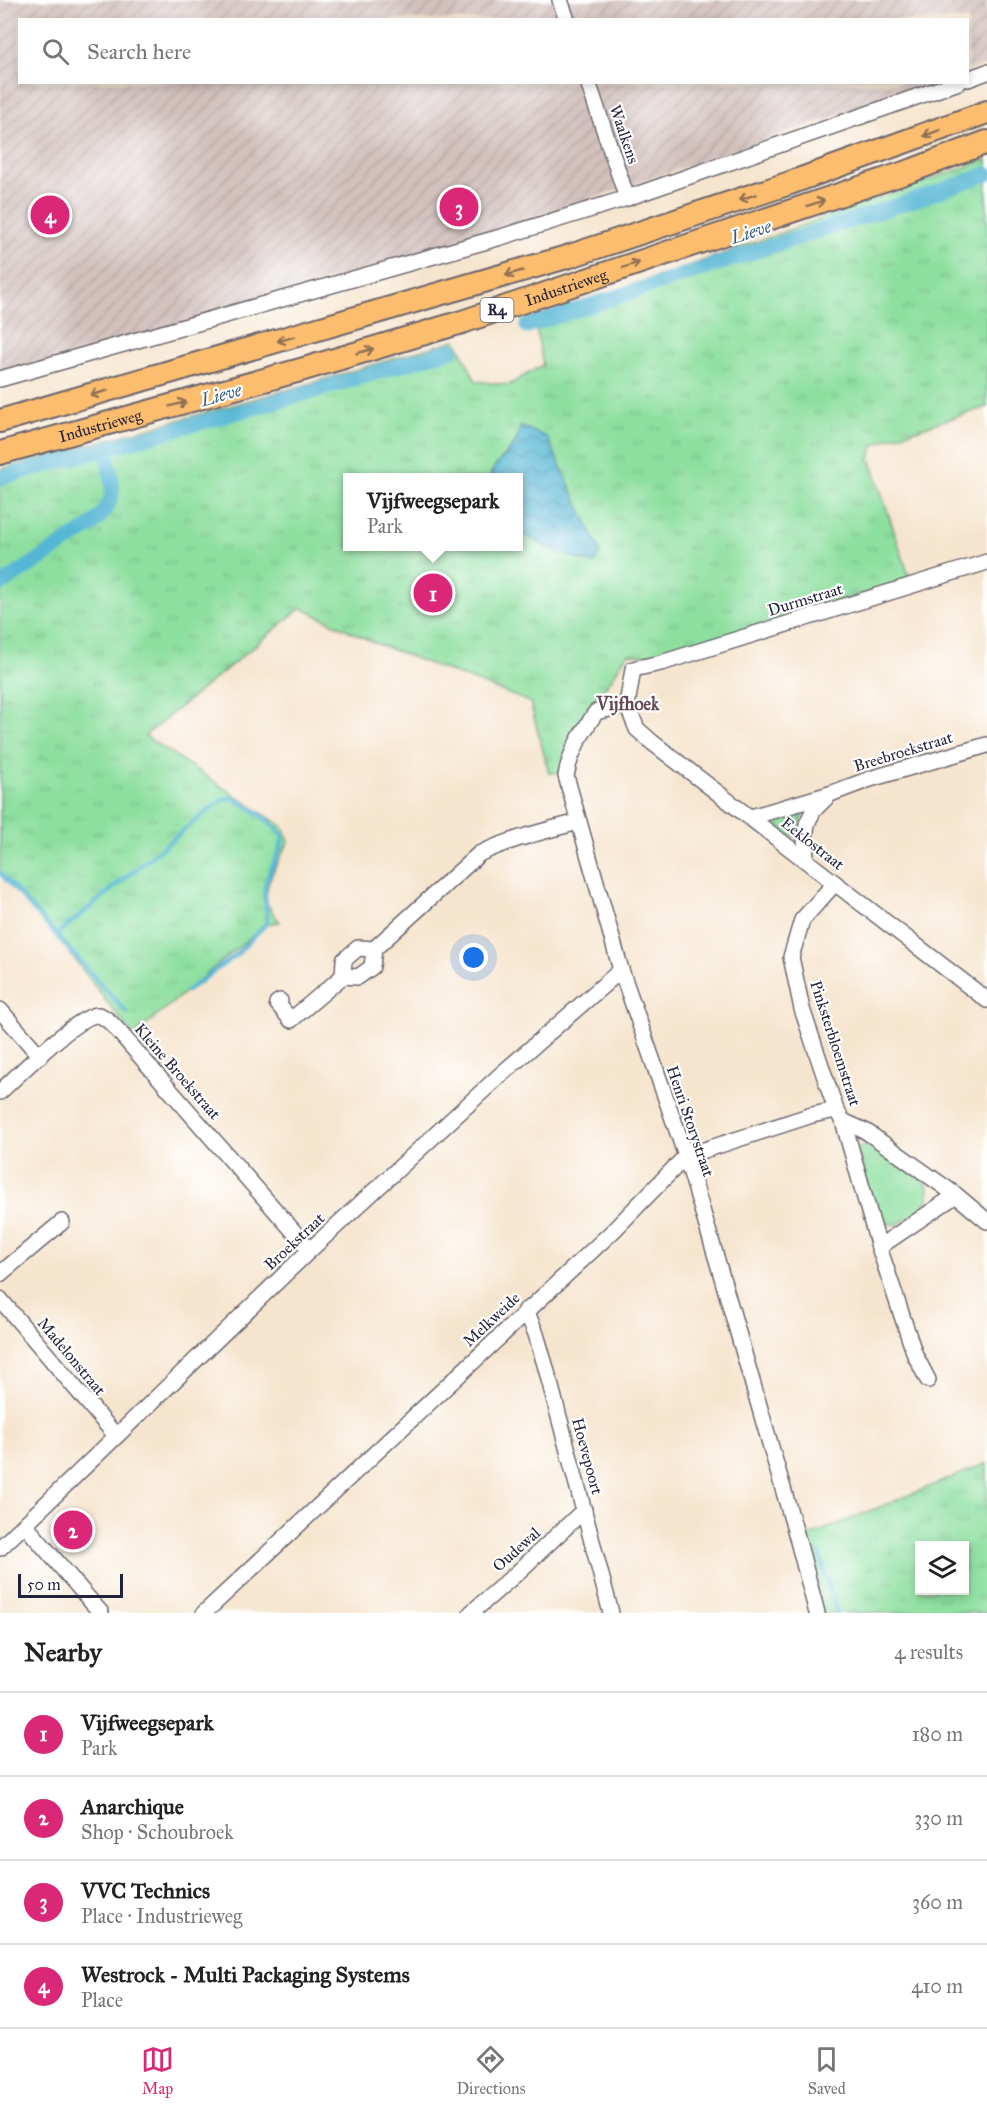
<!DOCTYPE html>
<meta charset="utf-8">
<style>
:root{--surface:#fff;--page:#f6f6f6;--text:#222;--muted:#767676;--line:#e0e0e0;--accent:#db2777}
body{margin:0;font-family:"IM FELL Great Primer",serif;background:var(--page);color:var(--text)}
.controls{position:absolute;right:18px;bottom:18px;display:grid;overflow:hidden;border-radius:0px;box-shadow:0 3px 9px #0003}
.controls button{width:54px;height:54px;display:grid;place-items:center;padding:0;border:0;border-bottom:2px solid var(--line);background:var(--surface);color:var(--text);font:30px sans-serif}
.scale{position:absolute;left:18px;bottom:15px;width:105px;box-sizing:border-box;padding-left:6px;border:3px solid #22223b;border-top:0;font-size:16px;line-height:21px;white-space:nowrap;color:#22223b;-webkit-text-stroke:4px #fff;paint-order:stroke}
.you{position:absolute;left:474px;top:958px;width:21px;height:21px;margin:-15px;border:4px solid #fff;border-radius:50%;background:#1a73e8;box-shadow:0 0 0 9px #1a73e833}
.badge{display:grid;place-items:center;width:39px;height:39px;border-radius:50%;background:var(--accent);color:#fff;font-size:20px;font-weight:700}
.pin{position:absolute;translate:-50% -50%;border:3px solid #fff;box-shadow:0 2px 6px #0006}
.popup{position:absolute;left:343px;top:473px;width:180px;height:78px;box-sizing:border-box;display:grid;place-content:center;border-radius:0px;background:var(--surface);filter:drop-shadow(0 2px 4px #0005);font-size:20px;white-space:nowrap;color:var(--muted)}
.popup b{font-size:22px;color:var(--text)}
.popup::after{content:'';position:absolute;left:50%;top:100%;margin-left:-12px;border:12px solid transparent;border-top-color:var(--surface)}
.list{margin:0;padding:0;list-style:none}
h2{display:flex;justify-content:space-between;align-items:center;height:78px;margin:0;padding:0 24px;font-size:26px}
h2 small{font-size:20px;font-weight:400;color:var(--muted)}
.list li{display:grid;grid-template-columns:39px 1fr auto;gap:18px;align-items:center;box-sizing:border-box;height:84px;padding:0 24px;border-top:2px solid var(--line)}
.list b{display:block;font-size:22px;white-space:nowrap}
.list p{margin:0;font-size:20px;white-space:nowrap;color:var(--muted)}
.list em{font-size:20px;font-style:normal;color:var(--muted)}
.icon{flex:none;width:33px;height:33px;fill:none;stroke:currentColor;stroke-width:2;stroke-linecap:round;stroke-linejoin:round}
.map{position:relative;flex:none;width:987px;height:1613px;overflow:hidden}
.search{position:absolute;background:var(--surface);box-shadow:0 3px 9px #0003;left:18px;right:18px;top:18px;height:66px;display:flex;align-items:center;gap:15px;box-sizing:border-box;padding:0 21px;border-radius:0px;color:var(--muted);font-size:22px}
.sheet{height:414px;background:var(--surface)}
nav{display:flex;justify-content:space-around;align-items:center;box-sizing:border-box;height:84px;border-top:2px solid var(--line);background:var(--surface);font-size:16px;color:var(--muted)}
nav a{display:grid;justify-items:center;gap:3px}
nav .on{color:var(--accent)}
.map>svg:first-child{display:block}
.industrial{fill:url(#industrial-furrows)}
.green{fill:#8ddf9f;stroke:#58806d;stroke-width:1.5}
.park{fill:url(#park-tufts);stroke:#58806d;stroke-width:1.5;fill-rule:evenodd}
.water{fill:url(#water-waves);stroke:#3c6c88;stroke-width:1.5}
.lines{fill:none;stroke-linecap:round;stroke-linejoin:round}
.stream{stroke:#55b6d4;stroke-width:4.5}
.canal{stroke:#55b6d4;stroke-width:15}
.minor-casing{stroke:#6c666e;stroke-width:18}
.highway-casing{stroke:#6c666e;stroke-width:26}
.minor{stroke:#fff;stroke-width:15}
.highway{stroke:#fcbd6e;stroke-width:22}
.oneway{stroke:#8f7054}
.labels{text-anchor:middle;stroke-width:4.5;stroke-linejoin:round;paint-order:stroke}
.shield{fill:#fff;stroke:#646476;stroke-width:1.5}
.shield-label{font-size:15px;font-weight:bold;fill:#22223b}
.street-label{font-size:16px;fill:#22223b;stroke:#fff}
.water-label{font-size:18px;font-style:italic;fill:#365d78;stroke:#fff}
.neighbourhood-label{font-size:18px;font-weight:bold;fill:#664854;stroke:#fff}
</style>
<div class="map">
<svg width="987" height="1613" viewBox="0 0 987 1613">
<defs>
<pattern id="industrial-furrows" width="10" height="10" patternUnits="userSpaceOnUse" patternTransform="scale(1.5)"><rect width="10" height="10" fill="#d1c0bc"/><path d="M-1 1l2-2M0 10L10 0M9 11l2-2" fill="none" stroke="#b3a5a2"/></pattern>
<pattern id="park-tufts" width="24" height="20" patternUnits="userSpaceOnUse" patternTransform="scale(1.5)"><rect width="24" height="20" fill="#8ddf9f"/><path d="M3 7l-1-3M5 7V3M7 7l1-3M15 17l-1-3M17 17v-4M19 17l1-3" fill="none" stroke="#79bf8a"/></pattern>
<pattern id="water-waves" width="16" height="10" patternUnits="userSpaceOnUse" patternTransform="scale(1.5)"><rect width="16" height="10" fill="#55b6d4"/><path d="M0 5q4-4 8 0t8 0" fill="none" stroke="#4694ad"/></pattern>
</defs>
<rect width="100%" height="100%" fill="#fff"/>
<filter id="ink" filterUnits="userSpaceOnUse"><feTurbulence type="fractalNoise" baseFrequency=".0167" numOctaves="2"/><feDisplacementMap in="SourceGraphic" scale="12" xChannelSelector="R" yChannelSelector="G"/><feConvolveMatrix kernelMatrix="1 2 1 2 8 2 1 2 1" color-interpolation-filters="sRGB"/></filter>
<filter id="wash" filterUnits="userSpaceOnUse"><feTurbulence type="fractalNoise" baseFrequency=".008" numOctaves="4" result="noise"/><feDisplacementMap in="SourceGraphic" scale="24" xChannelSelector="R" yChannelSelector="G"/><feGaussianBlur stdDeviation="1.35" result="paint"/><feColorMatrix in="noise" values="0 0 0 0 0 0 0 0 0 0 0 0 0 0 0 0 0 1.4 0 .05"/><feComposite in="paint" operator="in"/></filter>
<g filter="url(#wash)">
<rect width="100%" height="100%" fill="#f6e5ce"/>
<polygon class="industrial" points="0,0 987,0 987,65 968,71 968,20 20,20 20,82 934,83 466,241 0,375"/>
<g class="green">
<path d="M800,809L804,810L799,831L796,836C785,836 780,831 777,821L781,816Z"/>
<path d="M865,1144H870L927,1184C936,1206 913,1214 897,1225L887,1223L876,1215L857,1150Z"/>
</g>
<g class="park">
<path d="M987,159V407L890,438L873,446L870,459L910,579L655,660L643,655L627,654L611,680L589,707L571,739L560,773H549L530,702L375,643L301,608L145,736L282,826L289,841C281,858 263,883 267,902C269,909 276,917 280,922L266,924L133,1036L56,935L0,873V469L308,384L456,340L476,381L509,385L543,365L535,321ZM348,478H518V546H348Z"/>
<path d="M987,1463V1613H823L804,1538ZM920,1546H964V1590H920Z"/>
</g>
<path class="water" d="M520,426L547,437L600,551L594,564L560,553L519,533L518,478L490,477C496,456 517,454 520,426Z"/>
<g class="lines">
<g class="stream">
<polyline points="0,873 126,1012"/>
<path d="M56,935L207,811L223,800L232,797C250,808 270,819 283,836C281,854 269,868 265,886C262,900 270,911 266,924L235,956L187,991"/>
<polyline points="819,1553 837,1613"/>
</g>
<g class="canal">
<polyline points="527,326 923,197 987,174"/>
<polyline points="0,478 311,392 452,350"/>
<path d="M0,585L92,525C118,501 114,488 107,456"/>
</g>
</g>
</g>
<g filter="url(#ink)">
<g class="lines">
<g class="minor-casing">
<g id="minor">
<polyline points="560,0 567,20"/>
<polyline points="968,79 987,72"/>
<polyline points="588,82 627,198"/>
<polyline points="0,379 501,237 627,198 959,82"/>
<polyline points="627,705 637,729 653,743 987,1000"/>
<polyline points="751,817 830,794"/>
<polyline points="806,859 805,838 807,824 813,811 830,794 870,779 987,745"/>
<polyline points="835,883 802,920 791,957 802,1009 836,1110 843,1121 879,1247 956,1195 987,1221"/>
<path d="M374,949L372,967L358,977L343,976L344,960L358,948L374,949L479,854C510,839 545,831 578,822"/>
<polyline points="280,1001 277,1003 291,1020 343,976"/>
<polyline points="0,1010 40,1056"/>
<path d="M0,1092C16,1077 79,1014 98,1015C104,1016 109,1021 113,1025L310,1250"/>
<polyline points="843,1121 867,1132 956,1195"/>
<polyline points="879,1247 915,1355 928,1380"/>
<polyline points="0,1274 62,1222"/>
<polyline points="0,1299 116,1436"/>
<polyline points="526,1310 536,1334 546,1368 611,1613"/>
<polyline points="25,1525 101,1613"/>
<polyline points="0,1548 310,1250 498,1077 621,970"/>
<polyline points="204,1613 613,1231 686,1156 812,1115 836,1110"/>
<polyline points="471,1613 517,1573 584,1510"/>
<path d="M817,1613L797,1537L719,1267L686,1156L621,970L566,776C570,751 582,733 596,712L627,705L633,669L661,663L987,562"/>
</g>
</g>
<g class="highway-casing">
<g id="highway">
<polyline points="0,421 570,256 790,183 987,112"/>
<path id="s1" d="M0,453L304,369L462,322L913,170L987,142"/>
</g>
</g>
<use href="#minor" class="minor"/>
<use href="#highway" class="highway"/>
</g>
<defs><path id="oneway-shaft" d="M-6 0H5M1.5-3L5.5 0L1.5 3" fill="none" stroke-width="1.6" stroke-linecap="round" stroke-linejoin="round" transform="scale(1.5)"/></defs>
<g class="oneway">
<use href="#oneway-shaft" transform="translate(932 133) rotate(160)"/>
<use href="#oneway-shaft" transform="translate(748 197) rotate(162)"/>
<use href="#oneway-shaft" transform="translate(816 203) rotate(-19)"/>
<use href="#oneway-shaft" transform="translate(631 265) rotate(-19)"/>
<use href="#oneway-shaft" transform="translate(514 273) rotate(164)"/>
<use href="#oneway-shaft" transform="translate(286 339) rotate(164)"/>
<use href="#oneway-shaft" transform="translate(365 351) rotate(-16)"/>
<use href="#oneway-shaft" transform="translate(99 393) rotate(164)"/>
<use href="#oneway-shaft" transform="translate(178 404) rotate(-15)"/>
</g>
</g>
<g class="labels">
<rect class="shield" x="480.5" y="298" width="33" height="24" rx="4.5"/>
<g class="shield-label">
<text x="497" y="315">R4</text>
</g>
<g class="street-label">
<text transform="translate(625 134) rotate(71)" y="6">Waalkens</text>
<text dy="6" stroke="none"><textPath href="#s1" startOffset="590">Industrieweg</textPath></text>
<text dy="6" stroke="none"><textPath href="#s1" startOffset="104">Industrieweg</textPath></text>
<text transform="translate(805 599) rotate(-17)" y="6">Durmstraat</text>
<text transform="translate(903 751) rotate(-17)" y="6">Breebroekstraat</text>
<text transform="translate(813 843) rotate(38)" y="6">Eeklostraat</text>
<text transform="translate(836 1043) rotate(72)" y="6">Pinksterbloemstraat</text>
<text transform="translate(178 1071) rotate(49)" y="6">Kleine Broekstraat</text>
<text transform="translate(691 1121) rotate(71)" y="6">Henri Storystraat</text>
<text transform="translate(294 1241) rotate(-43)" y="6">Broekstraat</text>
<text transform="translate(491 1319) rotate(-43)" y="6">Melkweide</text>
<text transform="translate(72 1356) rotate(50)" y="6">Madelonstraat</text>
<text transform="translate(588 1456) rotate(75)" y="6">Hoevepoort</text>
<text transform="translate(516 1549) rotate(-42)" y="6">Oudewal</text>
</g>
<g class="water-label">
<text transform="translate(751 232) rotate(-18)" y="6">Lieve</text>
<text transform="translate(221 395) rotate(-16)" y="6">Lieve</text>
</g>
<g class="neighbourhood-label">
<text x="628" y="710">Vijfhoek</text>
</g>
</g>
</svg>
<div class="controls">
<button><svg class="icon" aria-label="layers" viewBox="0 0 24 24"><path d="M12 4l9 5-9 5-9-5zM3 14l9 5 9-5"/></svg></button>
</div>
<div class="scale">50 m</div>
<div class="you"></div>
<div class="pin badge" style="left:433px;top:593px">1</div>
<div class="popup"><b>Vijfweegsepark</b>Park</div>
<div class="pin badge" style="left:73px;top:1530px">2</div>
<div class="pin badge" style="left:459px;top:207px">3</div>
<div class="pin badge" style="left:50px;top:215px">4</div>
<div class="search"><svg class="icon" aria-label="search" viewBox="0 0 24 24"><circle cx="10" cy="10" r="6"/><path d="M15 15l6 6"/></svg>Search here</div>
</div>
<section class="sheet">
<h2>Nearby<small>4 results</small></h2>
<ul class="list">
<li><span class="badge">1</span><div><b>Vijfweegsepark</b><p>Park</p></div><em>180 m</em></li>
<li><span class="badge">2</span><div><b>Anarchique</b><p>Shop · Schoubroek</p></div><em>330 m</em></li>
<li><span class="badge">3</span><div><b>VVC Technics</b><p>Place · Industrieweg</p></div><em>360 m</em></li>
<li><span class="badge">4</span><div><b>Westrock - Multi Packaging Systems</b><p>Place</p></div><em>410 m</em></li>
</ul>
</section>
<nav>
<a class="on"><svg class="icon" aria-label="map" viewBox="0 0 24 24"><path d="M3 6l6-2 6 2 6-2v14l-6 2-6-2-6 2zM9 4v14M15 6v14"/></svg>Map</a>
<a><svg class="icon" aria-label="directions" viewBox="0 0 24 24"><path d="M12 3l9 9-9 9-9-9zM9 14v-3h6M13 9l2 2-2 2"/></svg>Directions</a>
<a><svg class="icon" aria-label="saved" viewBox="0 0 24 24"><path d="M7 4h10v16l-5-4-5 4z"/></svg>Saved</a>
</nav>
